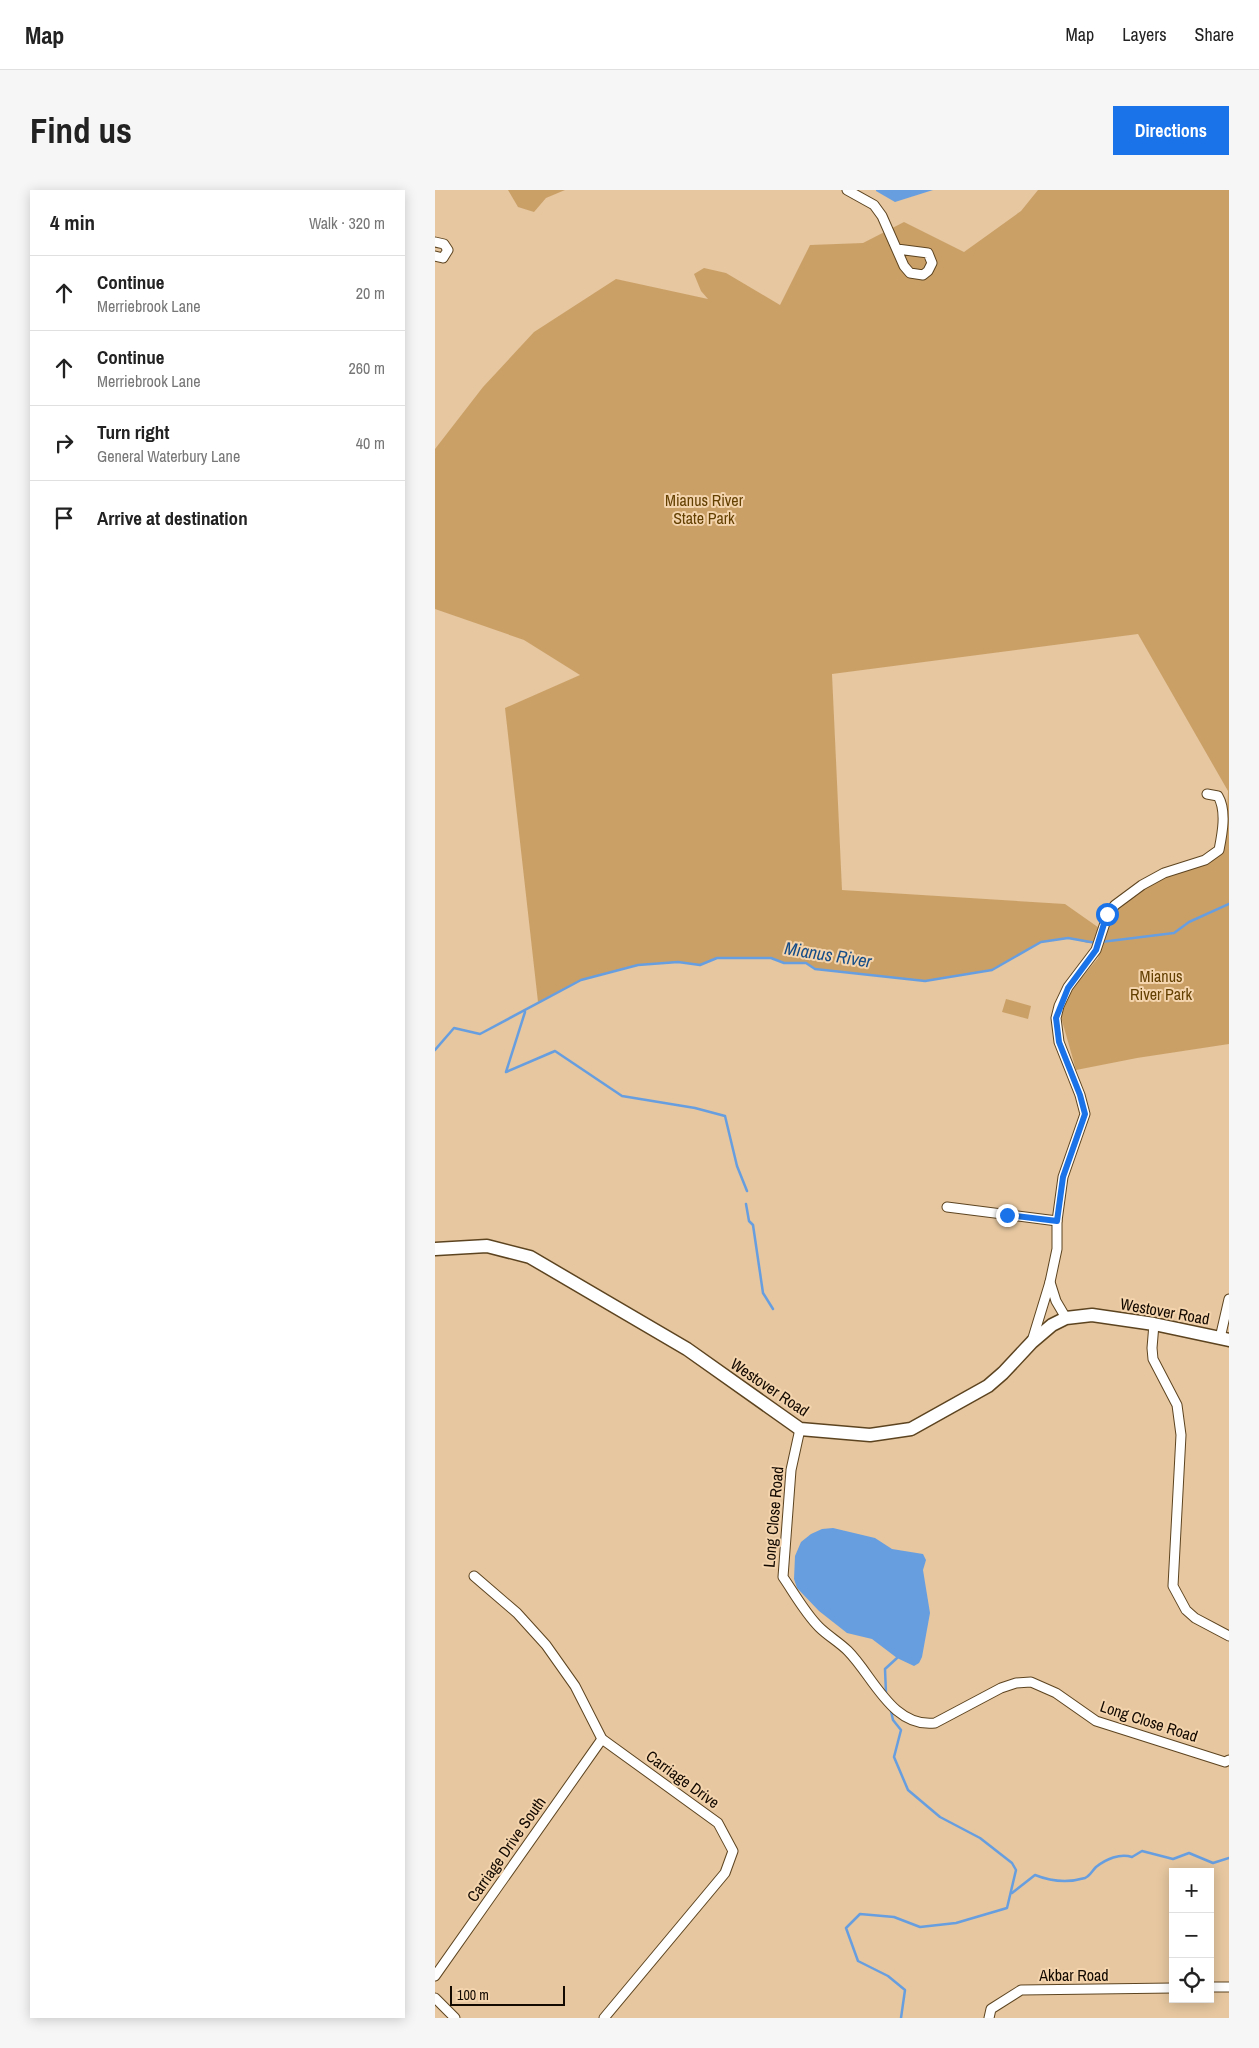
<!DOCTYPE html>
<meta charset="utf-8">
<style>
:root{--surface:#fff;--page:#f6f6f6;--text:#222;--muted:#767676;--line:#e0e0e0;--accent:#1a73e8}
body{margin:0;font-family:"Archivo Narrow",sans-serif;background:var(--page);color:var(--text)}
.controls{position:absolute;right:15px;bottom:15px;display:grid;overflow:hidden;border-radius:0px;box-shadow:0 2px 12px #0003}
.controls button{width:45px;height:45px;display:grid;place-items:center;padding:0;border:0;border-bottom:1px solid var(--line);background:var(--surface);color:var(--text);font:25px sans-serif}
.scale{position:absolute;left:15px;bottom:12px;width:115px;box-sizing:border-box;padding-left:5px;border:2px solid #130900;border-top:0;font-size:14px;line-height:18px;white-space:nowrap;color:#130900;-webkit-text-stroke:4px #f3d4ad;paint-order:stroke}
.stop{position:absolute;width:15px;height:15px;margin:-11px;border:4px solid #1a73e8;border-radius:50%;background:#fff}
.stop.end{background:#1a73e8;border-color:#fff;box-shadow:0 1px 5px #0008}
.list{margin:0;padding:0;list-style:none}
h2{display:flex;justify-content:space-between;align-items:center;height:65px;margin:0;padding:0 20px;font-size:21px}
h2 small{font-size:16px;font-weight:400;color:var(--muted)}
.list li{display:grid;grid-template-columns:32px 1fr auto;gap:15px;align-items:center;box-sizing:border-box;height:75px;padding:0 20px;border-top:1px solid var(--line)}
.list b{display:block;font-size:19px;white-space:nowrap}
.list p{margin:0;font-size:16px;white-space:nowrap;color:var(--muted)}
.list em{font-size:16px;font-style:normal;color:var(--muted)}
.icon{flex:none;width:28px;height:28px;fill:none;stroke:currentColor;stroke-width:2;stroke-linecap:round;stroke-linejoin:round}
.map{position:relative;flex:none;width:794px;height:1828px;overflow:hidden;border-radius:0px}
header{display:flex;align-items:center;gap:30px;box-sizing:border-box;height:70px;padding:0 25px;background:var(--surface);border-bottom:1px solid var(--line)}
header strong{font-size:24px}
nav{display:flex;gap:28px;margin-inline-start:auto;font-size:18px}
.intro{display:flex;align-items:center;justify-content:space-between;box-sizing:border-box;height:120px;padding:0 30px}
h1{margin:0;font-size:35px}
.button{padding:12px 22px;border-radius:0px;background:var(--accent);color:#fff;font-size:18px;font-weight:700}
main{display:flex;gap:30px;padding:0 30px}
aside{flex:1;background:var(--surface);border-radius:0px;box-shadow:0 2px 12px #0003}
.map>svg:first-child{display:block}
.green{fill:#cba067;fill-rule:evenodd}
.water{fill:#679ee0}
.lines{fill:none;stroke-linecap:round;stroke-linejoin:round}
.stream{stroke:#679ee0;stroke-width:2.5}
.street-casing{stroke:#5d4420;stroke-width:11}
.secondary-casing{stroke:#5d4420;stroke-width:15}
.street{stroke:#fff;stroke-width:9}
.secondary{stroke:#fff;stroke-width:12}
.route{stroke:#1a73e8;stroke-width:6}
.labels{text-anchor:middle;stroke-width:4;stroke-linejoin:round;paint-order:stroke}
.park-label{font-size:16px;fill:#633f00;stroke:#f3d4ad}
.street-label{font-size:16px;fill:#130900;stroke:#f3d4ad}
.water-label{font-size:18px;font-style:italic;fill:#144c88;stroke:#f3d4ad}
</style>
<header>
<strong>Map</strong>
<nav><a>Map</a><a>Layers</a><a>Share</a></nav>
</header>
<div class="intro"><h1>Find us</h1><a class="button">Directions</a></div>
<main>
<aside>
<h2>4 min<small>Walk · 320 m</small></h2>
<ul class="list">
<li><svg class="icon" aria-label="ahead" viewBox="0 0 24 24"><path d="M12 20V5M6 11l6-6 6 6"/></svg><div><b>Continue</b><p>Merriebrook Lane</p></div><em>20 m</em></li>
<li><svg class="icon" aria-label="ahead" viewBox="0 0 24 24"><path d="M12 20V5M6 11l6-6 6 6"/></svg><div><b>Continue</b><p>Merriebrook Lane</p></div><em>260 m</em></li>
<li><svg class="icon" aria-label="right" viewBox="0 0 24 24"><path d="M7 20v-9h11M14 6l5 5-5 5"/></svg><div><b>Turn right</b><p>General Waterbury Lane</p></div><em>40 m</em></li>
<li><svg class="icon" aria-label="arrive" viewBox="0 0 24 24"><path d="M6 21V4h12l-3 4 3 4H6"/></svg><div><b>Arrive at destination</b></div></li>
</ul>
</aside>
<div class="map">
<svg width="794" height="1828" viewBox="0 0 794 1828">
<rect width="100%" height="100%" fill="#e6c7a0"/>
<g class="green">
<polygon points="73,0 130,0 111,8 99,22 83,17"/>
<path d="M603,0H794V854L702,868L641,880L626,827L629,809L663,768L667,753H653L633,748L606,752L557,780L490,791L380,779L371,773H349L336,768H282L265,775L243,772L203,775L146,790L103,812L70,518L145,485L89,450L0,419V259L48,197L99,142L181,89L273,109L266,101L259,84L269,78L291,83L345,115L375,55L428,53L469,32L529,62L586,21ZM703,444L793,601L791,643L786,663L711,695L686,714L667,740L630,714L407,700L397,484Z"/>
<polygon points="571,809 596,816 593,829 567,822"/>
</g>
<g class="water">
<polygon points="498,0 460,12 441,1 441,0"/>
<polygon points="398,1338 440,1348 457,1359 488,1364 491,1370 488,1380 495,1423 487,1467 484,1473 479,1476 462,1468 437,1449 412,1443 384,1421 362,1398 359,1389 360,1366 366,1352 376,1344 387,1339"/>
</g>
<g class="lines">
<g class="stream">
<polyline points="666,752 739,743 754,732 794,714"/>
<polyline points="90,822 71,882 120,861 187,906 260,918 290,926 302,976 312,1001"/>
<polyline points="0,860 19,838 45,844 146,790 203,775 243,772 265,775 282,768 336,768 349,773 371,773 380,779 490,791 557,780 606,752 633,748 661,753"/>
<polyline points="311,1014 314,1031 318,1035 328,1103 338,1119"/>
<polyline points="451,1504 450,1479 462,1468"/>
<polyline points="456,1521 458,1530 466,1540 459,1567 473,1600 505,1627 545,1648 577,1673 581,1680 572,1718 521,1733 485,1737 459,1727 425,1724 411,1738 423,1771 453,1786 470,1800 466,1828"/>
<path d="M577,1703L600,1685C615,1691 633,1693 650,1688C655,1686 657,1681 661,1677C671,1669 685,1663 697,1667L707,1661L738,1669L754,1663L778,1673L794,1668"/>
</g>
<g class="street-casing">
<g id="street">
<polyline points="412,0 439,15 447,26 469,76 475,83 488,85 493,81 497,73 493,63 462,59"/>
<polyline points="0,52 9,54 13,60 8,68 0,66"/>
<polyline points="512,1017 622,1031"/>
<path d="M631,1128L621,1111L615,1092L622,1059V1031L628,987L650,924L645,905L624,852L621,828L624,816L633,797L661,760L673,724L680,715L707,695L729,683L770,670L784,660C787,645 792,621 783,606L772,604"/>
<polyline points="719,1134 717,1158 718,1169 742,1215 746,1245 738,1396 751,1420 760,1428 794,1446"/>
<polyline points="785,1148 794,1109"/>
<polyline points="597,1151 615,1092"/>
<path d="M365,1239L356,1280L348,1387C359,1403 370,1423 384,1437C393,1446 404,1452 413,1461C438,1486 457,1538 500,1533L566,1498L581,1493L596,1492L621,1503L661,1531L790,1572L794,1570"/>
<polyline points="39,1386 82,1423 111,1455 140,1496 167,1549 283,1633 298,1661 290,1683 169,1828"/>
<polyline points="0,1786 167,1549"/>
<polyline points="775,1797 794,1797"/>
<polyline points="0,1808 20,1828"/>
<polyline points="554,1828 556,1819 586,1800 738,1798"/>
</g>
</g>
<g class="secondary-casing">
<polyline id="secondary" points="0,1059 52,1056 95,1067 252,1159 365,1239 435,1245 476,1239 553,1196 568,1183 597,1152 617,1135 631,1128 657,1125 719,1134 794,1150"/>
</g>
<use href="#street" class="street"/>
<use href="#secondary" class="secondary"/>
</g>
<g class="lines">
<polyline class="route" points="572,1025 622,1031 628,987 650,924 645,905 624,852 621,828 633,798 661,760 672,724"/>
</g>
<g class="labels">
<g class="park-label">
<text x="269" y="316">Mianus River<tspan x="269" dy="18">State Park</tspan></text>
<text x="726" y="792">Mianus<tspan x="726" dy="18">River Park</tspan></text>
</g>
<g class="street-label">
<text transform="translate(730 1121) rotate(10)" y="6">Westover Road</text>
<text transform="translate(335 1197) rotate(34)" y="6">Westover Road</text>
<text transform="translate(338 1327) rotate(-85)" y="6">Long Close Road</text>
<text transform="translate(714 1531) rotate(18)" y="6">Long Close Road</text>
<text transform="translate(248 1589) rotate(36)" y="6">Carriage Drive</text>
<text transform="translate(71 1659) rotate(-55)" y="6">Carriage Drive South</text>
<text x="639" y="1791">Akbar Road</text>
</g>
<g class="water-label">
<text transform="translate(393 765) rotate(9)" y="6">Mianus River</text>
</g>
</g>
</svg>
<div class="controls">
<button>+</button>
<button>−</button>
<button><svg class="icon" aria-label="locate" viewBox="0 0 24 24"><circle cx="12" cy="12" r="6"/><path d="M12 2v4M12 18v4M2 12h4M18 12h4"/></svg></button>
</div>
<div class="scale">100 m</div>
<div class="stop" style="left:672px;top:724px"></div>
<div class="stop end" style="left:572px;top:1025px"></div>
</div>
</main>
